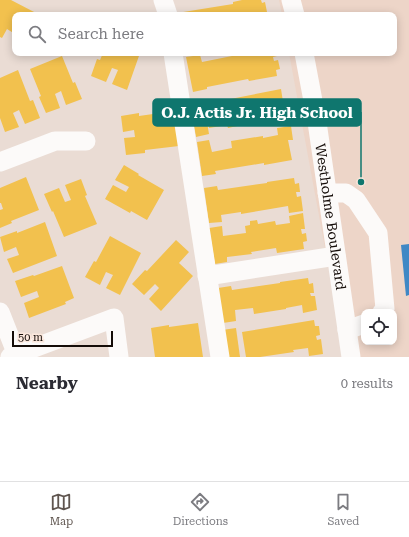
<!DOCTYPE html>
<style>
:root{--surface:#fff;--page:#f7f7f7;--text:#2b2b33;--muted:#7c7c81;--line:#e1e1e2;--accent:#5f554f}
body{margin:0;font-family:"Roboto Serif",serif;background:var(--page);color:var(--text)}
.controls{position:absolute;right:12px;bottom:12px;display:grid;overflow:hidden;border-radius:8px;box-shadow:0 2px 10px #0003}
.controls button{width:36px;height:36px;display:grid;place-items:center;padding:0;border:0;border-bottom:1px solid var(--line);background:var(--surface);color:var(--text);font:20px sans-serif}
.scale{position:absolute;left:12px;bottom:10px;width:101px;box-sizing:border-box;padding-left:4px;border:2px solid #140c08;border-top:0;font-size:11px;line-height:14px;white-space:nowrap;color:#140c08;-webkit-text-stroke:3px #fce8dd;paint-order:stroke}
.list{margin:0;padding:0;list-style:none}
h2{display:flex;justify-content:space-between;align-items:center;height:52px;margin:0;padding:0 16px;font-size:17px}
h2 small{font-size:13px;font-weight:400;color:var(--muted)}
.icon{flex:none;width:22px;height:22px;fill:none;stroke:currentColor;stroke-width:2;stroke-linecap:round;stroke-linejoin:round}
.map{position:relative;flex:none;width:409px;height:357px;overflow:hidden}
.search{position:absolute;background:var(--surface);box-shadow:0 2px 10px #0003;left:12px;right:12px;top:12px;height:44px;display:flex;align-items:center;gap:10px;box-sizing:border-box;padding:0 14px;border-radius:8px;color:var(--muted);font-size:15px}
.sheet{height:124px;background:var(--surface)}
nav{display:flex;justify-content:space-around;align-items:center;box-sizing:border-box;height:56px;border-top:1px solid var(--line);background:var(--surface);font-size:11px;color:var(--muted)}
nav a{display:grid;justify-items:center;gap:2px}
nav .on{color:var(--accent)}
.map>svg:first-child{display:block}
.built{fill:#edd5c8;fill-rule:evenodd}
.homes{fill:#f2c14e}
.schools{fill:#3f88c5}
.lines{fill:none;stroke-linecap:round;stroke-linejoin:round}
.minor{stroke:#fcfaf9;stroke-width:19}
.labels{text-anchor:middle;stroke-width:4;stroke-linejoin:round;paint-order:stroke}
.street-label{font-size:14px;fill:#140c08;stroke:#fce8dd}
.leader{fill:none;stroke:#0f766e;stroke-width:1.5}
.callout-dot{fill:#0f766e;stroke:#fce8dd;stroke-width:1.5}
.callout{fill:#0f766e;stroke:#0f766e;stroke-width:1.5}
.callout-label{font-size:15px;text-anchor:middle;font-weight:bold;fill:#fff}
</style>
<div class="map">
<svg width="409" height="357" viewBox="0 0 409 357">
<rect width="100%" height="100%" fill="#eadcd4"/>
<path class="built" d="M279,0H409V357H345L289,53H394V15H282ZM364,312H394V342H364Z"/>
<g class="homes">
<polygon points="0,0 11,0 36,13 35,15 15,15 15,34 7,29 2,38 0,37"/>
<polygon points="242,0 261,0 262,3 265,2 267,12 264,13 264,15 177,15 177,13 233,4 233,2"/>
<polygon points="103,53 140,53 127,90 112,84 118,70 112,68 106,82 91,76 97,59 100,60"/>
<polygon points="247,53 276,53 277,56 273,57 274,61 278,60 280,69 276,70 277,76 249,81 248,79 207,87 207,89 193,92 186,57 200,55 202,62"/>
<polygon points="62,56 73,83 75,82 82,99 66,105 61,91 55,94 60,108 46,113 39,97 41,96 30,69"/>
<polygon points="18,70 30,101 33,100 40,118 25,124 19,110 13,113 19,127 5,132 0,118 0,78"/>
<polygon points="281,89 284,108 288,108 290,123 277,125 275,118 228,128 227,125 209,128 205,104"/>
<polygon points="203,99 209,134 196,137 190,102"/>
<polygon points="174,111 179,146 145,150 145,153 126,155 124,138 135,137 134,130 123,132 121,116 139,113 139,116"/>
<polygon points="291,126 293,140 288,140 292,160 264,165 264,163 215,171 216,174 202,176 197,142 209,140 212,152 232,148 231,141 263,136 263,138 278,135 277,128"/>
<polygon points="124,165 139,174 138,175 164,190 147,220 131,211 130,213 105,199 113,185 126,192 129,187 115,180"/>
<polygon points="26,177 39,210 11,221 12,223 0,228 0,210 3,209 1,203 0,203 0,188"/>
<polygon points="294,178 295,184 299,183 300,192 296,192 297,197 301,196 303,211 289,213 288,206 241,214 241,212 221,215 222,222 209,223 204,188 217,186 218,190 267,183 267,182"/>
<polygon points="81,179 87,195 85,196 97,224 64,237 53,211 52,212 44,194 59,188 65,202 71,200 65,185"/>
<polygon points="303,213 305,229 301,229 302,234 306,233 307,241 303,242 304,249 277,253 276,248 251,252 252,254 227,257 227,262 215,264 209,228 222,226 223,236 246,233 245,226 250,225 250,221 257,220 258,224 275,221 276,225 290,223 289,216"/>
<polygon points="45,222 57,256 13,273 7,259 19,255 16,247 4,252 0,237 17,231 17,233"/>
<polygon points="110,236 141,253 120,295 106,288 113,275 106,272 100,285 85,277 94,261 96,262"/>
<polygon points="176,240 189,252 179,263 193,276 161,311 149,299 159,288 155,284 144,295 132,284 145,270 147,271"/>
<polygon points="62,266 74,298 65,302 66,304 29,318 24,303 39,297 37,291 21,297 15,281 33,275 34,276"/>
<polygon points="308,278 309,284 313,283 314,293 310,293 311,296 315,296 317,310 303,313 302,305 286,308 286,309 254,314 253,308 235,310 236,321 223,323 218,288 231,286 232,290 280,283 280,282"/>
<polygon points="314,320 315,326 319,326 320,335 316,336 317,340 321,339 323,354 309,356 308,348 293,350 294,352 260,357 246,357 242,332"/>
<polygon points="198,323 203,357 155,357 151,328 169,325 169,327"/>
<polygon points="236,328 240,357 226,357 222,330"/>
</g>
<polygon class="schools" points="409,244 409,295 406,296 401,245"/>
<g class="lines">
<g class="minor">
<polyline points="163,0 168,15"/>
<polyline points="291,0 295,15"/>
<polyline points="173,53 220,357"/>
<path id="s1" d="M304,53L317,122L351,357"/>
<polyline points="0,162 55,141 86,141"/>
<polyline points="327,193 346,193 356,200 378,233 385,309 382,312"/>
<polyline points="207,276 336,256"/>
<polyline points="0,312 17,355"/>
<polyline points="347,330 364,324"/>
<polyline points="10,357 114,318 119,357"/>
</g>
</g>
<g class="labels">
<g class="street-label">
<text dy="5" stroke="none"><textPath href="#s1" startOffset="166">Westholme Boulevard</textPath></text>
</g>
</g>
<path class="leader" d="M361 182L361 112"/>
<circle class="callout-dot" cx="361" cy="182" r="4"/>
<rect class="callout" x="153" y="99" width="208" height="27" rx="4"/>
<g class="callout-label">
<text x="257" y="118">O.J. Actis Jr. High School</text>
</g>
</svg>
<div class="controls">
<button><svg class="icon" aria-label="locate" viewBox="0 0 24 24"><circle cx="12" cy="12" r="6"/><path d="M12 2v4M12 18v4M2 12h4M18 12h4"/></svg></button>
</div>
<div class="scale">50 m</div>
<div class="search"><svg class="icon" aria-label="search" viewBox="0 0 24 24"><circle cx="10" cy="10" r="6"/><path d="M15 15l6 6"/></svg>Search here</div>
</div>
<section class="sheet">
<h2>Nearby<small>0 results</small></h2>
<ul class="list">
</ul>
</section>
<nav>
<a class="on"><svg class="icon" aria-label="map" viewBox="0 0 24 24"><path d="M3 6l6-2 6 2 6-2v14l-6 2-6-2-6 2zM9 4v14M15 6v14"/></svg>Map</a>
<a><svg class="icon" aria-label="directions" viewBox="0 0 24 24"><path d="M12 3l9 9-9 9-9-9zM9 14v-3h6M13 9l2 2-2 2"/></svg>Directions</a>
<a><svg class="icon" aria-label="saved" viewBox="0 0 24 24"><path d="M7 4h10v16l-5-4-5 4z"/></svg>Saved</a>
</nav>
